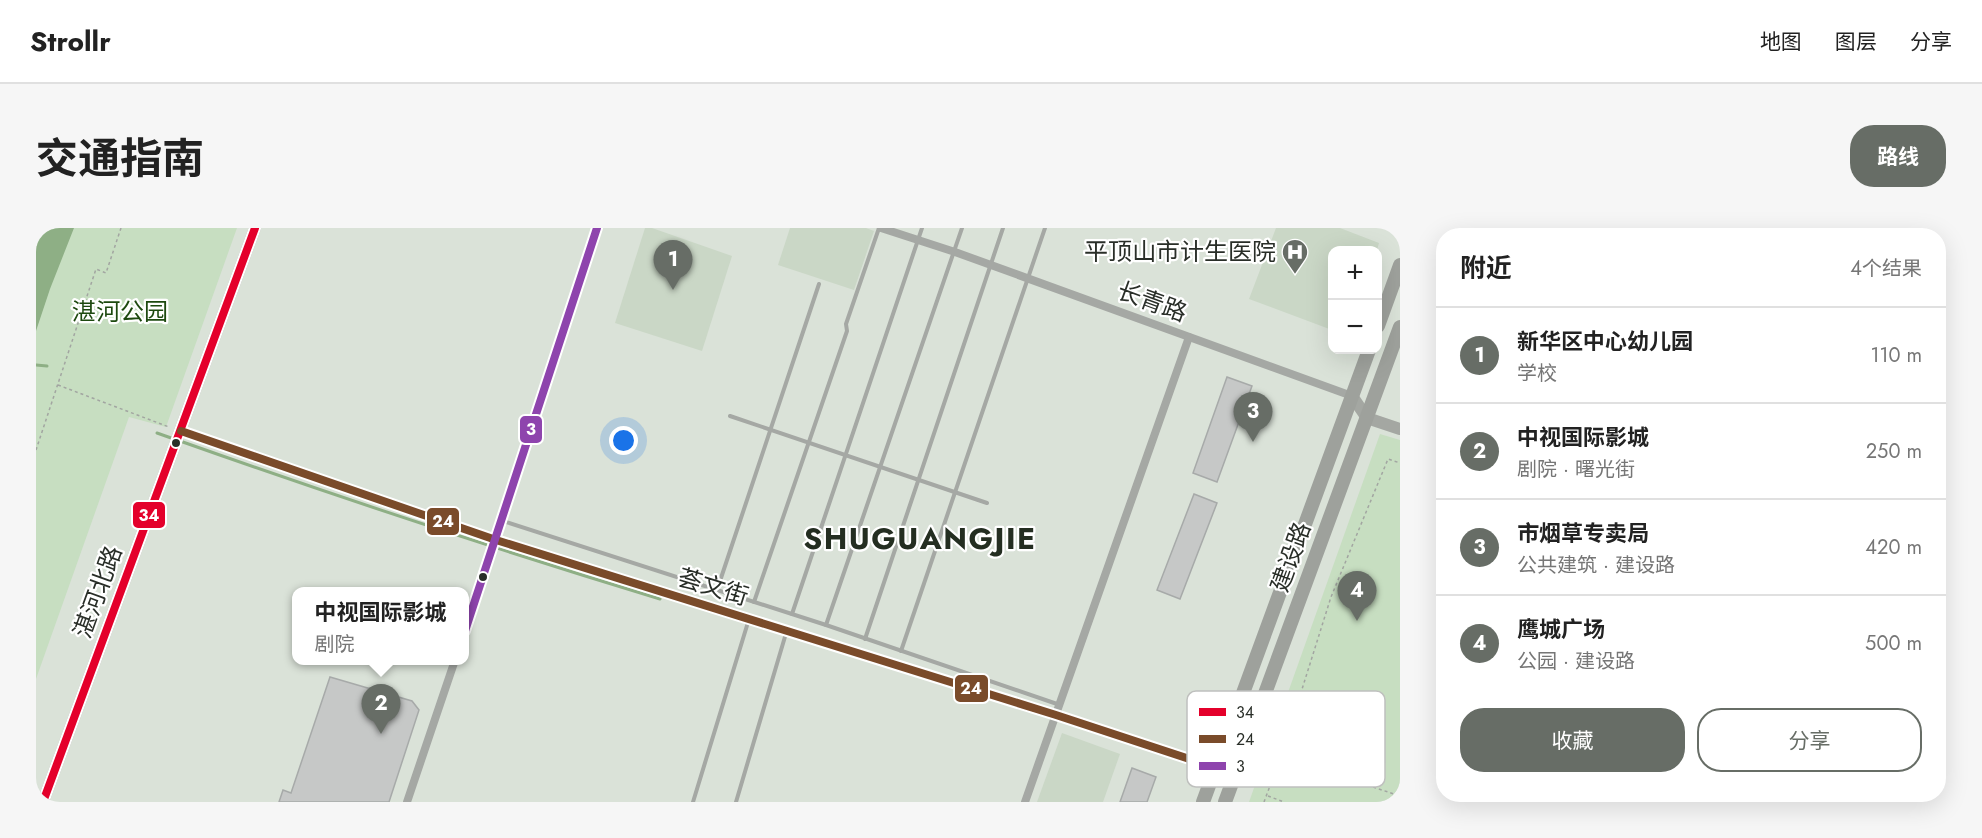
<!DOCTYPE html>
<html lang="zh">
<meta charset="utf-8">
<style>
:root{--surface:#fff;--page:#f6f6f6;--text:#222;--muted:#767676;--line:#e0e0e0;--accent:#676d66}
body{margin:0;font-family:Jost,"Noto Sans SC",sans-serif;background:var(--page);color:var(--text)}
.controls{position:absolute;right:18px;top:18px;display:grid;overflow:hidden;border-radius:12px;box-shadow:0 6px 24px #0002}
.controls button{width:54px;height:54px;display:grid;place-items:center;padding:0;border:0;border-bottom:2px solid var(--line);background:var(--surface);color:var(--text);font:30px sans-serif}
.you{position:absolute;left:588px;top:213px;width:21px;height:21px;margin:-15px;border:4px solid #fff;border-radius:50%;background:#1a73e8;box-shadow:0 0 0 9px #1a73e833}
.badge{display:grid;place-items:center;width:39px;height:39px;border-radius:50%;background:var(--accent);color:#fff;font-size:20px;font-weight:700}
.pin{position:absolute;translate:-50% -50px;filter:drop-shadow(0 2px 3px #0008)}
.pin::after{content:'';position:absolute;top:32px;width:21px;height:18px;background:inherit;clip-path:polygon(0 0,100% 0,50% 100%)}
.popup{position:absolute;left:256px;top:359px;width:177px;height:78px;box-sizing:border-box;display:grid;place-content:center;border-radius:12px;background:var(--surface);filter:drop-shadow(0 2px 4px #0005);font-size:20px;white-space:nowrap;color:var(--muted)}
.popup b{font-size:22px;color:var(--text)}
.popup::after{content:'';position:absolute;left:50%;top:100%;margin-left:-12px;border:12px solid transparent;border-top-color:var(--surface)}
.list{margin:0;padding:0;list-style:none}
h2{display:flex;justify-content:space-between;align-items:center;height:78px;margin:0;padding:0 24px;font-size:26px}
h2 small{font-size:20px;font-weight:400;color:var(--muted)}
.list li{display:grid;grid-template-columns:39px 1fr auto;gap:18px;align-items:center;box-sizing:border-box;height:96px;padding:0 24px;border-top:2px solid var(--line)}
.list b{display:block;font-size:22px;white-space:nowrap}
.list p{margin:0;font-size:20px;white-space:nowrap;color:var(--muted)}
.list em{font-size:20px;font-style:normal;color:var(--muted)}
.actions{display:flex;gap:12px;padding:18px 24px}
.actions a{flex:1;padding:14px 0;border:2px solid var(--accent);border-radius:24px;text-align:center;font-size:21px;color:var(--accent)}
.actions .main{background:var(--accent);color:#fff}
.map{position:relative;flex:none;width:1364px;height:574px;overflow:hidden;border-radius:24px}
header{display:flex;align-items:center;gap:36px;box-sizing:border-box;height:84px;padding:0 30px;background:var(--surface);border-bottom:2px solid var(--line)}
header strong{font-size:28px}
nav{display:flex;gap:33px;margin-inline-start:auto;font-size:21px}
.intro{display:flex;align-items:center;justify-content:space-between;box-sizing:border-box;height:144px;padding:0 36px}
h1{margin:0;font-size:42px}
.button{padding:15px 27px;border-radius:24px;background:var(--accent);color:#fff;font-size:21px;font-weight:700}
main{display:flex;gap:36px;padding:0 36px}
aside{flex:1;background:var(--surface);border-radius:24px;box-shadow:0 6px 24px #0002}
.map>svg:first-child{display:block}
.built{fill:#cad7c6}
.green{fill:#c7dec1}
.water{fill:#8eaf85}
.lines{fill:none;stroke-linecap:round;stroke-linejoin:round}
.stream{stroke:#8eaf85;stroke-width:3}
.building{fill:#c6c8c7;stroke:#a7aaa9;stroke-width:1.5}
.path{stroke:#a2a5a1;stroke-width:1.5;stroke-dasharray:3 3;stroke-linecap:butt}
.lane{stroke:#a5a8a4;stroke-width:4}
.street{stroke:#a5a8a4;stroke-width:8}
.secondary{stroke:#a4a7a2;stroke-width:12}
.primary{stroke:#9ea19c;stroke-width:14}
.bus-1-casing{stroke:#fff;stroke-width:12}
.bus-2-casing{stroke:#fff;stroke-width:12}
.bus-3-casing{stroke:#fff;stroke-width:12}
.bus-1{stroke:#e4002b;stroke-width:8}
.bus-2{stroke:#7a4b2a;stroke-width:8}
.bus-3{stroke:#8e44ad;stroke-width:8}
.bus-dot{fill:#292e28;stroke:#fff;stroke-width:2}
.labels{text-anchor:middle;stroke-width:4.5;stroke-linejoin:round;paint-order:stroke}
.poi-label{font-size:24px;fill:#292e28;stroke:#fff;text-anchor:end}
.street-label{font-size:24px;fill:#292e28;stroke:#fff}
.park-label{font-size:24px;fill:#1d490f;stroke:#fff}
.district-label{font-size:30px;font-weight:bold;letter-spacing:1.5px;fill:#242e21;stroke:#fff}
.key{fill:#fff;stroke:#bfc0be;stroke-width:1.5}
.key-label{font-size:16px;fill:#292e28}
.line-badge{stroke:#fff;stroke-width:2}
.badge-label{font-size:16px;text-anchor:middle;font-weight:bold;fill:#fff}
</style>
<header>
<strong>Strollr</strong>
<nav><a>地图</a><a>图层</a><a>分享</a></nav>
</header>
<div class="intro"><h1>交通指南</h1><a class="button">路线</a></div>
<main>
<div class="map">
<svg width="1364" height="574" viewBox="0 0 1364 574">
<rect width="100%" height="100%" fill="#dae2d8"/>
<g class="built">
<polygon points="609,0 616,0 696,28 666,123 579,95"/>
<polygon points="754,0 830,0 838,3 818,62 742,37"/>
<polygon points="1240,0 1304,0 1343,15 1341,22 1296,22 1296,102 1213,71"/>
<polygon points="1026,505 1084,526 1067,574 1001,574"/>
</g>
<g class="green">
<polygon points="0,0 201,0 130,199 93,189 0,451"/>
<polygon points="1344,206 1364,212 1364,574 1213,574"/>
</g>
<polygon class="water" points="0,0 38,0 14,61 0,103"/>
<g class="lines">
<g class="stream">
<polyline points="0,137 11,138"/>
<polyline points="121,205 138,211"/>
<path d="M144,213C302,269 463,322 624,371"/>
</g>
</g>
<g class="building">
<polygon points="1191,149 1216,158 1181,254 1157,245"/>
<polygon points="1158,266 1181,275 1144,371 1121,362"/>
<polygon points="294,449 376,473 383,482 353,574 243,574 247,562 255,565"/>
<polygon points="1096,540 1120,549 1111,574 1084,574"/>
</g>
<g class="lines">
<g class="path">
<polyline points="22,157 133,199"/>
<polyline points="0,222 60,41 70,45 85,0"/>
<polyline points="1246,529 1364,568"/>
<polyline points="1232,568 1248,574"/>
<polyline points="1228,574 1245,528 1295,369 1352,231 1364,235"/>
</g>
<g class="lane">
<polyline points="694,188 951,275"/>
<polyline points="467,293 790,397 1024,477"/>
<polyline points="681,362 783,56"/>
<polyline points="718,374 811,103 810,96 843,0"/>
<polyline points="756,386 886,0"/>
<polyline points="790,397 926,0"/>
<polyline points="829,411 967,0"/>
<polyline points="865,423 1009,0"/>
<polyline points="657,574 713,391"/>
<polyline points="700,574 751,402"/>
</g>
<g class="street">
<polyline points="845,0 919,24 1316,168"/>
<polyline points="145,203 460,312 1020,487 1199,546"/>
<polyline points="429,403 561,0"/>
<polyline points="371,574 419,432"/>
<polyline points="989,574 1153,109"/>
</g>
<g class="secondary">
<polyline points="1316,168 1331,190 1364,201"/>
<polyline points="7,574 219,0"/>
</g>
<g class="primary">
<polyline points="1342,98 1364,37"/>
<polyline points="1167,574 1333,122"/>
<polyline points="1189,574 1364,99"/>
</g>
<g class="bus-1-casing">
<polyline id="bus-1" points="7,574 219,0"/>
</g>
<g class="bus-2-casing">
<polyline id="bus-2" points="145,203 460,312 1020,487 1199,546"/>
</g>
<g class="bus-3-casing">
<polyline id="bus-3" points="429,403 561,0"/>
</g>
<use href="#bus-1" class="bus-1"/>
<use href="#bus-2" class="bus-2"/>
<use href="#bus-3" class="bus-3"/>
</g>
<defs>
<g id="hospital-pin" transform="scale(1.35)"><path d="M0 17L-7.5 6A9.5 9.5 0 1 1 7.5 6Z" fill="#676d66" stroke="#fff"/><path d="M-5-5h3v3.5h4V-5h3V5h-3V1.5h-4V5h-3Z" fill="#fff"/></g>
</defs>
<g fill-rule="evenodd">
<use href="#hospital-pin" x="1259" y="24"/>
</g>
<g class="bus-dot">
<circle cx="140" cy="215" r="5"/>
<circle cx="447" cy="349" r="5"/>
</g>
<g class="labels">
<g class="poi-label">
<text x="1240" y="32">平顶山市计生医院</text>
</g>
<g class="street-label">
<text transform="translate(1116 74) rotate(20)" y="8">长青路</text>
<text transform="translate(1255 329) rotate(-70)" y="8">建设路</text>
<text transform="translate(677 359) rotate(17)" y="8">荟文街</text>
<text transform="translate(62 364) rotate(-70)" y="8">湛河北路</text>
</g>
<g class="park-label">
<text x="84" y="92">湛河公园</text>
</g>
<g class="district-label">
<text x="884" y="321">SHUGUANGJIE</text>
</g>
</g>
<rect x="1151" y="463" width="198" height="96" rx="9" class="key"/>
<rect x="1163" y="480" width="27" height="8" fill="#e4002b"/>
<rect x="1163" y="507" width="27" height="8" fill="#7a4b2a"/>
<rect x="1163" y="534" width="27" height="8" fill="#8e44ad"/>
<g class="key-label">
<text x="1200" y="490">34</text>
<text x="1200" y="517">24</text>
<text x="1200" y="544">3</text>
</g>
<g class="line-badge">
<rect x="483" y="187" width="24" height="29" rx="6" fill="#8e44ad"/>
<rect x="96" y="273" width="34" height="28" rx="6" fill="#e4002b"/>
<rect x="390" y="279" width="34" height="29" rx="6" fill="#7a4b2a"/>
<rect x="918" y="446" width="35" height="29" rx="6" fill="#7a4b2a"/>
</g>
<g class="badge-label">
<text x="495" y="207">3</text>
<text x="113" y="293">34</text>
<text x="407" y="299">24</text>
<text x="935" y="466">24</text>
</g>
</svg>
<div class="controls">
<button>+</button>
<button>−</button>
</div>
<div class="you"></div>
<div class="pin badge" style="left:637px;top:62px">1</div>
<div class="pin badge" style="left:345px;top:506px">2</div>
<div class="popup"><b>中视国际影城</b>剧院</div>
<div class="pin badge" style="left:1217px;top:214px">3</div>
<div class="pin badge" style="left:1321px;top:393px">4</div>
</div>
<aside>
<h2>附近<small>4个结果</small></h2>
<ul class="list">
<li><span class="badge">1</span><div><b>新华区中心幼儿园</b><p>学校</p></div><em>110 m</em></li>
<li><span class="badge">2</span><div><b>中视国际影城</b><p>剧院 · 曙光街</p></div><em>250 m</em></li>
<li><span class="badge">3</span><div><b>市烟草专卖局</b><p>公共建筑 · 建设路</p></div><em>420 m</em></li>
<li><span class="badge">4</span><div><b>鹰城广场</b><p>公园 · 建设路</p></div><em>500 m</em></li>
</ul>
<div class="actions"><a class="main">收藏</a><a>分享</a></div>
</aside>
</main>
